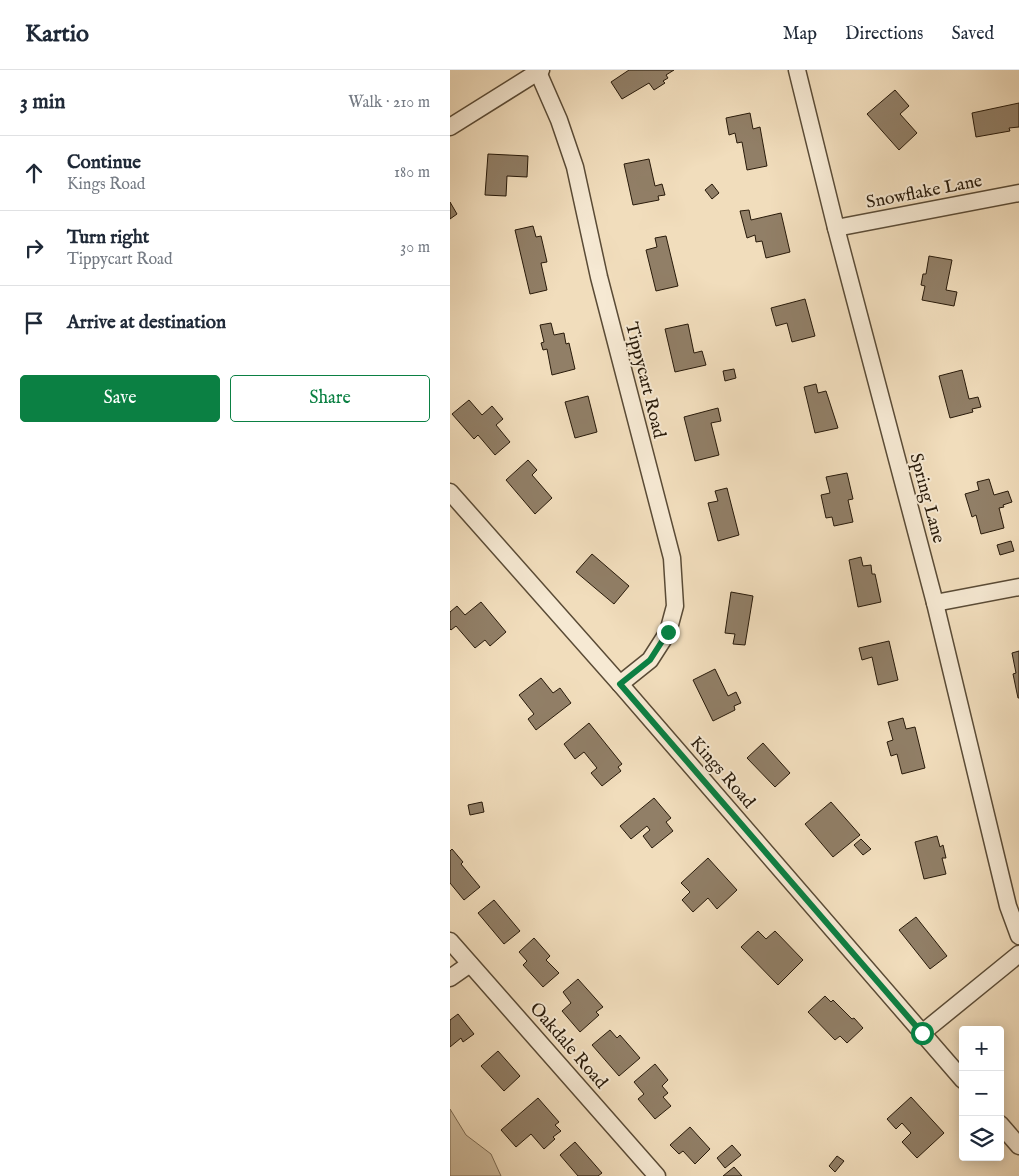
<!DOCTYPE html>
<meta charset="utf-8">
<style>
:root{--surface:#fff;--page:#f2f2f3;--text:#1f2937;--muted:#747a83;--line:#e0e1e3;--accent:#0b8043}
body{margin:0;font-family:"IM FELL English",serif;background:var(--page);color:var(--text)}
.controls{position:absolute;right:15px;bottom:15px;display:grid;overflow:hidden;border-radius:5px;box-shadow:0 2px 12px #0003}
.controls button{width:45px;height:45px;display:grid;place-items:center;padding:0;border:0;border-bottom:1px solid var(--line);background:var(--surface);color:var(--text);font:25px sans-serif}
.stop{position:absolute;width:15px;height:15px;margin:-11px;border:4px solid #0b8043;border-radius:50%;background:#fff}
.stop.end{background:#0b8043;border-color:#fff;box-shadow:0 1px 5px #0008}
.list{margin:0;padding:0;list-style:none}
h2{display:flex;justify-content:space-between;align-items:center;height:65px;margin:0;padding:0 20px;font-size:21px}
h2 small{font-size:16px;font-weight:400;color:var(--muted)}
.list li{display:grid;grid-template-columns:32px 1fr auto;gap:15px;align-items:center;box-sizing:border-box;height:75px;padding:0 20px;border-top:1px solid var(--line)}
.list b{display:block;font-size:19px;white-space:nowrap}
.list p{margin:0;font-size:16px;white-space:nowrap;color:var(--muted)}
.list em{font-size:16px;font-style:normal;color:var(--muted)}
.actions{display:flex;gap:10px;padding:15px 20px}
.actions a{flex:1;padding:11px 0;border:1px solid var(--accent);border-radius:5px;text-align:center;font-size:18px;color:var(--accent)}
.actions .main{background:var(--accent);color:#fff}
.icon{flex:none;width:28px;height:28px;fill:none;stroke:currentColor;stroke-width:2;stroke-linecap:round;stroke-linejoin:round}
.map{position:relative;flex:none;width:569px;height:1106px;overflow:hidden}
header{display:flex;align-items:center;gap:30px;box-sizing:border-box;height:70px;padding:0 25px;background:var(--surface);border-bottom:1px solid var(--line)}
header strong{font-size:24px}
nav{display:flex;gap:28px;margin-inline-start:auto;font-size:18px}
main{display:flex}
aside{flex:1;background:var(--surface)}
.map>svg:first-child{display:block}
.green{fill:#cfbc9e;stroke:#7c6b54}
.building{fill:#917f67;stroke:#281a0a}
.lines{fill:none;stroke-linecap:round;stroke-linejoin:round}
.minor-casing{stroke:#5a4b36;stroke-width:19}
.minor{stroke:#f6e9d3;stroke-width:16}
.route{stroke:#0b8043;stroke-width:6}
.labels{text-anchor:middle;stroke-width:4;stroke-linejoin:round;paint-order:stroke}
.street-label{font-size:18px;fill:#281a0a;stroke:#f6e9d3}
</style>
<header>
<strong>Kartio</strong>
<nav><a>Map</a><a>Directions</a><a>Saved</a></nav>
</header>
<main>
<aside>
<h2>3 min<small>Walk · 210 m</small></h2>
<ul class="list">
<li><svg class="icon" aria-label="ahead" viewBox="0 0 24 24"><path d="M12 20V5M6 11l6-6 6 6"/></svg><div><b>Continue</b><p>Kings Road</p></div><em>180 m</em></li>
<li><svg class="icon" aria-label="right" viewBox="0 0 24 24"><path d="M7 20v-9h11M14 6l5 5-5 5"/></svg><div><b>Turn right</b><p>Tippycart Road</p></div><em>30 m</em></li>
<li><svg class="icon" aria-label="arrive" viewBox="0 0 24 24"><path d="M6 21V4h12l-3 4 3 4H6"/></svg><div><b>Arrive at destination</b></div></li>
</ul>
<div class="actions"><a class="main">Save</a><a>Share</a></div>
</aside>
<div class="map">
<svg width="569" height="1106" viewBox="0 0 569 1106">
<rect width="100%" height="100%" fill="#f1ddbc"/>
<filter id="stains"><feTurbulence type="fractalNoise" baseFrequency=".004" numOctaves="4"/><feColorMatrix values="0 0 0 0 .2 0 0 0 0 .09 0 0 0 0 .02 0 0 0 .5 -.17"/></filter>
<radialGradient id="worn" r=".72"><stop offset=".6" stop-color="#630" stop-opacity="0"/><stop offset="1" stop-color="#630" stop-opacity=".3"/></radialGradient>
<polygon class="green" points="0,1039 16,1065 41,1084 51,1106 0,1106"/>
<g class="building">
<polygon points="179,0 224,0 216,5 218,8 213,11 215,13 204,20 199,13 172,29 161,12"/>
<polygon points="445,20 459,36 450,44 467,63 449,80 417,44"/>
<polygon points="569,33 569,57 559,58 560,61 526,67 522,43"/>
<polygon points="300,43 303,59 310,57 317,96 297,100 292,72 287,73 285,63 279,65 276,48"/>
<polygon points="38,84 78,86 77,107 57,106 56,126 35,125"/>
<polygon points="199,89 205,116 212,114 215,125 208,126 209,130 183,135 174,94"/>
<polygon points="262,114 269,123 262,129 255,120"/>
<polygon points="0,132 7,144 0,149"/>
<polygon points="299,140 301,150 331,143 340,182 316,188 312,171 306,172 305,165 297,168 290,141"/>
<polygon points="83,156 86,167 91,166 97,192 91,193 97,220 80,224 65,160"/>
<polygon points="216,166 228,216 206,221 196,180 207,177 205,168"/>
<polygon points="479,186 502,190 496,220 507,222 504,236 472,230 475,216 471,215 473,204 476,204"/>
<polygon points="355,229 365,266 342,272 337,253 326,256 321,238"/>
<polygon points="101,253 104,265 114,263 116,274 119,273 125,299 102,305 97,279 93,280 91,273 94,272 90,255"/>
<polygon points="238,254 244,283 252,281 256,295 225,302 215,259"/>
<polygon points="284,299 286,308 275,311 273,301"/>
<polygon points="512,300 519,329 528,327 531,337 522,339 523,342 500,348 489,306"/>
<polygon points="366,314 368,323 376,321 388,358 365,363 354,317"/>
<polygon points="138,326 147,362 125,368 115,332"/>
<polygon points="19,330 32,345 42,336 53,349 46,355 60,372 45,385 28,365 24,369 2,344"/>
<polygon points="268,338 271,351 261,353 269,385 245,391 234,347"/>
<polygon points="78,390 87,400 82,405 102,428 85,444 56,410"/>
<polygon points="397,403 403,429 398,430 403,452 384,456 382,447 376,448 371,425 380,423 376,407"/>
<polygon points="539,409 544,425 558,421 562,432 553,435 554,437 549,438 554,458 531,464 526,445 522,447 515,424 529,420 527,412"/>
<polygon points="277,418 289,465 268,471 258,433 268,431 265,421"/>
<polygon points="561,471 564,481 550,485 547,475"/>
<polygon points="142,484 179,516 164,534 126,502"/>
<polygon points="411,487 413,496 421,495 422,504 425,504 431,532 408,537 399,490"/>
<polygon points="281,522 303,526 295,575 283,574 285,564 275,563"/>
<polygon points="31,532 56,562 40,576 35,570 25,578 6,556 1,560 0,559 0,542 7,536 15,545"/>
<polygon points="439,571 448,610 428,615 422,587 412,590 409,578"/>
<polygon points="569,581 569,628 568,628 563,604 566,603 562,583"/>
<polygon points="265,599 278,626 286,622 291,633 284,636 285,640 263,651 243,610"/>
<polygon points="91,608 103,623 110,618 121,633 86,660 78,649 84,644 69,625"/>
<polygon points="453,648 456,659 465,657 475,698 452,704 447,684 441,686 437,672 443,670 438,652"/>
<polygon points="139,653 172,694 168,697 171,701 152,716 141,703 147,698 134,682 125,689 114,674"/>
<polygon points="313,673 340,703 325,717 297,688"/>
<polygon points="204,728 221,748 216,752 223,761 202,778 193,766 200,760 197,756 181,769 170,756"/>
<polygon points="32,732 34,742 20,745 18,735"/>
<polygon points="381,732 410,765 383,787 355,754"/>
<polygon points="487,766 490,777 493,775 496,788 492,788 496,804 474,809 465,772"/>
<polygon points="411,769 421,779 413,785 404,775"/>
<polygon points="2,779 13,792 11,794 30,817 14,830 0,813 0,781"/>
<polygon points="258,788 287,820 267,839 258,828 243,842 232,830 240,822 231,813"/>
<polygon points="44,830 70,861 54,874 28,843"/>
<polygon points="466,847 497,886 480,899 449,860"/>
<polygon points="308,861 316,869 325,861 353,890 328,915 291,877"/>
<polygon points="84,868 100,886 96,890 109,903 93,917 73,895 77,891 69,882"/>
<polygon points="128,909 153,937 146,942 149,945 130,962 112,941 121,933 113,922"/>
<polygon points="375,926 381,932 383,930 402,949 404,948 413,958 397,973 390,966 385,970 358,942"/>
<polygon points="8,944 24,964 13,972 11,968 0,977 0,950"/>
<polygon points="160,960 167,968 170,965 190,988 169,1006 142,975"/>
<polygon points="48,981 70,1006 54,1021 31,996"/>
<polygon points="205,994 218,1010 212,1016 218,1023 213,1027 221,1036 205,1049 188,1029 194,1024 184,1012"/>
<polygon points="461,1027 494,1063 467,1088 452,1072 461,1063 452,1053 446,1059 437,1049"/>
<polygon points="88,1028 109,1052 105,1055 111,1061 103,1067 105,1069 94,1079 81,1064 66,1077 51,1060"/>
<polygon points="240,1057 260,1079 245,1094 233,1081 229,1084 220,1075"/>
<polygon points="125,1072 152,1103 148,1106 128,1106 110,1085"/>
<polygon points="282,1075 291,1085 275,1098 267,1088"/>
<polygon points="387,1086 394,1091 385,1102 379,1096"/>
<polygon points="284,1097 292,1106 273,1106"/>
</g>
<g class="lines">
<g class="minor-casing">
<g id="minor">
<polyline points="347,0 386,158 485,533 558,836 569,866"/>
<polyline points="88,2 109,50 125,97 149,207 222,488 225,536 218,562 200,590 170,614"/>
<polyline points="0,57 91,0"/>
<polyline points="386,158 569,123"/>
<polyline points="0,422 170,614 513,1010"/>
<polyline points="485,533 569,517"/>
<polyline points="0,871 207,1106"/>
<polyline points="0,908 20,894"/>
<polyline points="472,963 569,884"/>
<polyline points="550,1054 569,1076"/>
</g>
</g>
<use href="#minor" class="minor"/>
</g>
<g class="lines">
<polyline class="route" points="218,562 200,590 170,614 472,963"/>
</g>
<g class="labels">
<g class="street-label">
<text transform="translate(474 121) rotate(-11)" y="6">Snowflake Lane</text>
<text transform="translate(196 310) rotate(76)" y="6">Tippycart Road</text>
<text transform="translate(478 428) rotate(75)" y="6">Spring Lane</text>
<text transform="translate(273 702) rotate(49)" y="6">Kings Road</text>
<text transform="translate(119 975) rotate(49)" y="6">Oakdale Road</text>
</g>
</g>
<rect width="100%" height="100%" filter="url(#stains)"/>
<rect width="100%" height="100%" fill="url(#worn)"/>
</svg>
<div class="controls">
<button>+</button>
<button>−</button>
<button><svg class="icon" aria-label="layers" viewBox="0 0 24 24"><path d="M12 4l9 5-9 5-9-5zM3 14l9 5 9-5"/></svg></button>
</div>
<div class="stop" style="left:472px;top:963px"></div>
<div class="stop end" style="left:218px;top:562px"></div>
</div>
</main>
